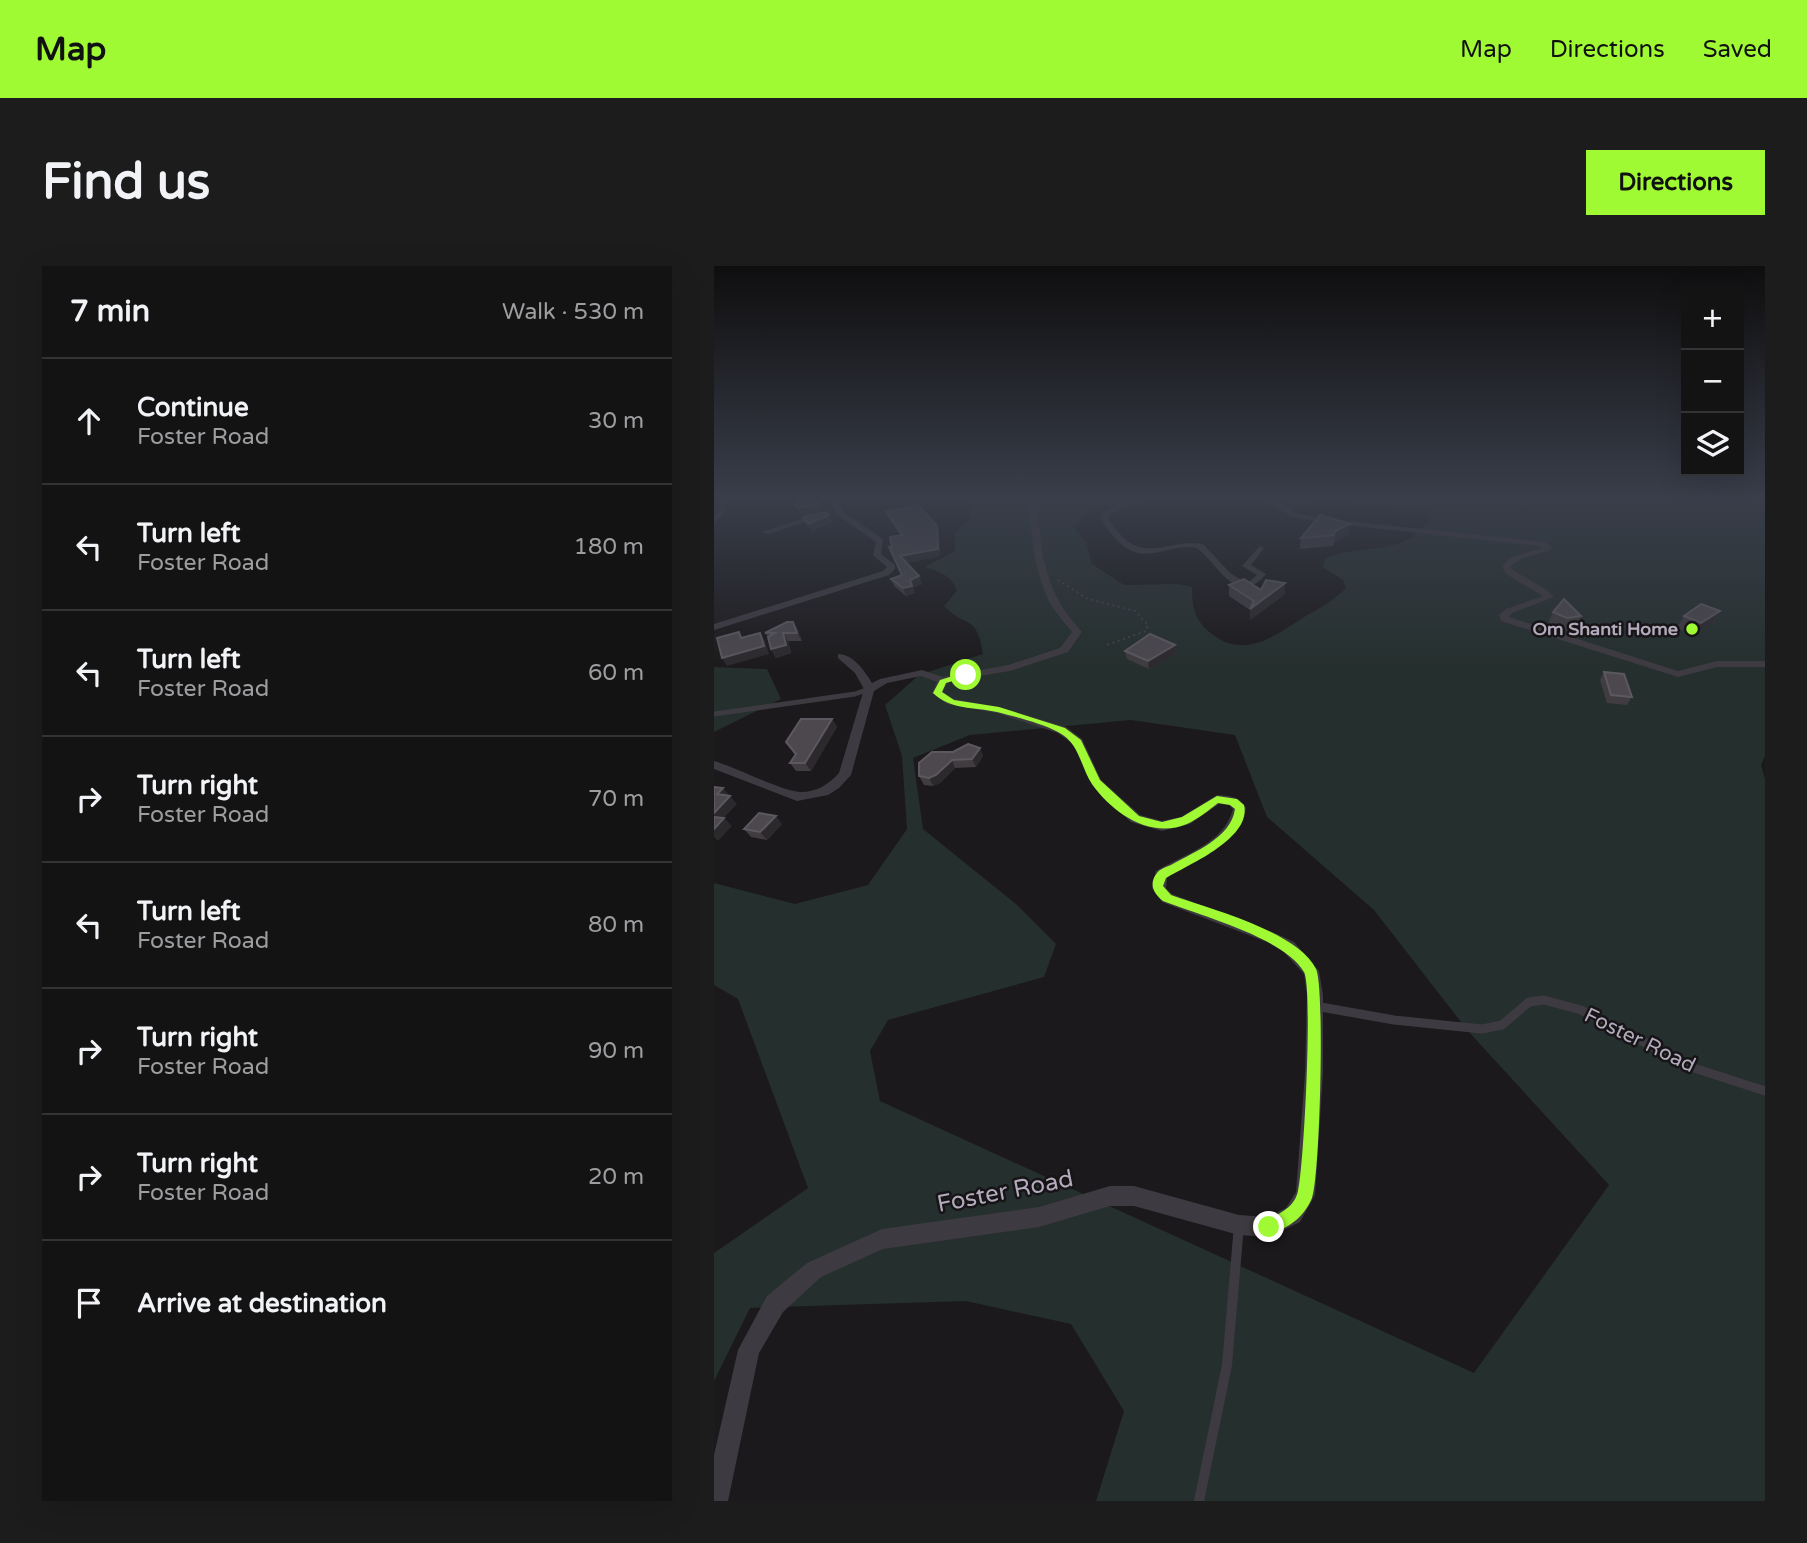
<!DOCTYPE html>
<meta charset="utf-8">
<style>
:root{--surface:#141314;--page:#1d1c1d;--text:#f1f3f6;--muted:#9d9ea0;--line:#333234;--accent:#a0fa33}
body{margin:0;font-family:"Varela Round",sans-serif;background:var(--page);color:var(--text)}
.controls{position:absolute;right:21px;top:21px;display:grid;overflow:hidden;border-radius:0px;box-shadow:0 7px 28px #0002}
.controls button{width:63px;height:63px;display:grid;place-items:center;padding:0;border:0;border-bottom:2px solid var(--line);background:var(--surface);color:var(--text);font:35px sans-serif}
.stop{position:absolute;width:21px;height:21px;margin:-16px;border:5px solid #a0fa33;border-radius:50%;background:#fff}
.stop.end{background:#a0fa33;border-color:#fff;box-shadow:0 2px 7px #0008}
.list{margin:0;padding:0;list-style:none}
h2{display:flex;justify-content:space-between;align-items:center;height:91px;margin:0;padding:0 28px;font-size:30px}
h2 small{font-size:23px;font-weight:400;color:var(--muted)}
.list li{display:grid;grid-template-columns:46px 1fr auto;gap:21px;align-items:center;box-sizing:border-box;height:126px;padding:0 28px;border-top:2px solid var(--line)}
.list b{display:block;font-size:26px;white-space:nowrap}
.list p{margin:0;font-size:23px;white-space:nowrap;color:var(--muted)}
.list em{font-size:23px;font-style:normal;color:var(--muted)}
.icon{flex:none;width:38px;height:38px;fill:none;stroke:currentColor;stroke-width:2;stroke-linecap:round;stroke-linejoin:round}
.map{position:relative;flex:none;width:1051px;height:1235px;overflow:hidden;border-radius:0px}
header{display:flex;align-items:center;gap:42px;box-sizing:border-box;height:98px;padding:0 35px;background:var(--accent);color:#111}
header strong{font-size:33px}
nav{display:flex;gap:38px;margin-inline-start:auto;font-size:24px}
.intro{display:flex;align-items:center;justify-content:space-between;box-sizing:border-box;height:168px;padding:0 42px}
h1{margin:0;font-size:49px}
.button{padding:18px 32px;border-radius:0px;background:var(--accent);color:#111;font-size:24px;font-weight:700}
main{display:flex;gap:42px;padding:0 42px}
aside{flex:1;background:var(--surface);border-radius:0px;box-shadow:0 7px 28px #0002}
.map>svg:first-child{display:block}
.green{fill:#252f2d;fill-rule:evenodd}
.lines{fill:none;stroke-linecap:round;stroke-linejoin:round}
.path{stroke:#444048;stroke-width:2;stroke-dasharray:2 3.5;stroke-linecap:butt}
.service-far3{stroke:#3e3a41;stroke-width:4.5}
.service-far2{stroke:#3e3a41;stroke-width:5}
.service-far1{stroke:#3e3a41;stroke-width:9}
.service{stroke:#3e3a41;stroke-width:10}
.minor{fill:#3e3a41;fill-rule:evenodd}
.wall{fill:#403c40}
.shaded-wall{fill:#2c292c}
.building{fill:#4c484e;stroke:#5c585f;stroke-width:2}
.route{fill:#a0fa33}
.poi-dot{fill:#a0fa33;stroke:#161416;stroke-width:2.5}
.labels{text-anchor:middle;stroke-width:5;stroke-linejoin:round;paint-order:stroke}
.far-poi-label{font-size:18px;font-weight:bold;fill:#b3abbc;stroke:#161416;text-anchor:end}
.street-label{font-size:21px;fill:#b3abbc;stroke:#161416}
.near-street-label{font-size:24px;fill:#b3abbc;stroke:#161416}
</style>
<header>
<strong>Map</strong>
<nav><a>Map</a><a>Directions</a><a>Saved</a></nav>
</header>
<div class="intro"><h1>Find us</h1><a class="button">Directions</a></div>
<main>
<aside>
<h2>7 min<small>Walk · 530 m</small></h2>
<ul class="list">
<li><svg class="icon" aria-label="ahead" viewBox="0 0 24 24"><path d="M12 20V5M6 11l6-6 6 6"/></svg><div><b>Continue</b><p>Foster Road</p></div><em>30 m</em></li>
<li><svg class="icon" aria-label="left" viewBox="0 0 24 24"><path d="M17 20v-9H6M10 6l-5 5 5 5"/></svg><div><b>Turn left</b><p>Foster Road</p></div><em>180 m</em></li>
<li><svg class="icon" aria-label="left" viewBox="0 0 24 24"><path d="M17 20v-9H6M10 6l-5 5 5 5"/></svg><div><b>Turn left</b><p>Foster Road</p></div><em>60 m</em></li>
<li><svg class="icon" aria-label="right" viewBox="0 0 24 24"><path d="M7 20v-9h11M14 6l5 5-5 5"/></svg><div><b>Turn right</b><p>Foster Road</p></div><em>70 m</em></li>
<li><svg class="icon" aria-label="left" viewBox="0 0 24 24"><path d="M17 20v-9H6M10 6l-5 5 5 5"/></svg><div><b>Turn left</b><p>Foster Road</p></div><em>80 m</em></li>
<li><svg class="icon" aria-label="right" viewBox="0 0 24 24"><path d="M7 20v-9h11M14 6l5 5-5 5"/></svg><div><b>Turn right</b><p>Foster Road</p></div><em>90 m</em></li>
<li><svg class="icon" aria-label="right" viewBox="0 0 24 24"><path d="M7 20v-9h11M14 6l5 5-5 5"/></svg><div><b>Turn right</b><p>Foster Road</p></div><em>20 m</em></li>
<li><svg class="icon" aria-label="arrive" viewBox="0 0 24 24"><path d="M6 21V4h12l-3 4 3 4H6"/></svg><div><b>Arrive at destination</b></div></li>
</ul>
</aside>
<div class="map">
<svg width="1051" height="1235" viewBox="0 0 1051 1235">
<rect width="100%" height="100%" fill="#1b191b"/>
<g class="green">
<path d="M261,233H462C430,238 383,232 359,261L372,277L378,298L410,319L464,318L478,321C478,342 481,355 498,368C530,393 559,371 587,353C603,343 619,336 632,322L629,314L609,301L611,293C637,280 671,287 697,272C704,267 711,259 718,253L710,244L644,239L630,233H1051V490L1047,499L1051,513V1235H382L410,1145L357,1058L252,1035L36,1042L0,1115V987L94,922L24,733L0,719V617L81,638L154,619L193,563L188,490L171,439L205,409L269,388C263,347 252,363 230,340L243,325C238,309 226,306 211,301L241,285V267L255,254V247ZM417,454L521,469L553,551L660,644L754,765L895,919L760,1107L166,835L156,785L174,754L330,711L342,678L302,638L209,563L199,492L256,469Z"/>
<polygon points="0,401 53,403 67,433 0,466"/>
</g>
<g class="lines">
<polyline class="path" points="344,314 374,333 421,345 434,359 432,365 390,380"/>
<polyline class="service-far3" points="0,254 9,244 7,233"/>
<polyline class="service-far2" points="0,448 141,428 155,423"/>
<polyline class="service-far1" points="601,740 680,754 768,763 788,759 815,736 830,734 867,744 980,802 1051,825"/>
<polyline class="service" points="485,1235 513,1099 525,959"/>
<g class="minor">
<polygon points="116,233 124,233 128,245 169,273 167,288 181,299 181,303 175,309 0,364 0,358 169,305 173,301 159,289 162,276 122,248"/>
<path d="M315,233H323C325,268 328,304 345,335C350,346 360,356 368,366L354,386L296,405L241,414L233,417L229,426L240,433L285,441L352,461L368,473L387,514L426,549L448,555L467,551L503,529C516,530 525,530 532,542C522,582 485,592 453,612L452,622L458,628L563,668L580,676L605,705L609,729V807L601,929L586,956L555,971L525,969L420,940H396L325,961L169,983L107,1011L69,1046L45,1087L14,1235H0V1189L24,1084L53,1030L93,997L168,963L325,941L396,920H420L525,949L554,951L572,942L582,926L591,807L593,729L590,708L570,686L553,676L448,636L438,622L442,605C470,588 510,578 519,543L515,539L505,538L476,558L448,565L417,556L378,519L359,478L344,467L283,447L233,438L218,427L223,416L207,410L173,417L160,425L137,509L125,522L114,529L83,535L0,503V495C21,501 70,526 87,526C103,526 115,518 125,507L150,423L141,407L124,392V388C139,388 151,405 158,417L166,413L208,404L229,411L294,399L346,382L358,366C350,356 341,346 335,335C320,304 317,268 315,233Z"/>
<path d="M420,233H431L394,250C397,259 403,265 410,272C434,295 459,272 489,278L516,307L531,316L536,315L543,309L528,300L546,280L550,282L537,299L552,308C523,343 505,299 483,282C454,276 432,302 405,276C397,268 390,260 386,249L393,243Z"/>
<polygon points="550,233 559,233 582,247 613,253 831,276 837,280 837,284 809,292 796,300 799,304 834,325 840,331 798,347 795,351 964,405 1003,395 1051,395 1051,401 1003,401 964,411 787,355 785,349 792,343 829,330 792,308 788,300 797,291 828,282 826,280 613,257 577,251"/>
<polygon points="105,247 112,249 55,268 48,266"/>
</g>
</g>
<g class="wall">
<polygon points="572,233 599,233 596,239 589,241"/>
<polygon points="172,246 223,260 225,267 226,290 192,297 208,318 199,321 201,327 192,330 180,320 177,313 187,309 178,282 187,270 175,253"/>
<polygon points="636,258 634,269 620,277 619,280 586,283 587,272"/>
<polygon points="515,319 547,324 571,328 536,354 536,344 515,330"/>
<polygon points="1006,345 999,357 980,369 963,362 970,350"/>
<polygon points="839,346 867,350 862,362 848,364 834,358"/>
<polygon points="79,356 84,364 88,375 74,375 77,387 62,392 57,383 54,371 51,367"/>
<polygon points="411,385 461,388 435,403 413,393"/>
<polygon points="890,406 918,431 913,439 893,437 886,414"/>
<polygon points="118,453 123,461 97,505 82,505 76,497 81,489 72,476"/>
<polygon points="266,482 269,490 262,501 241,502 226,517 219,520 210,519 205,510 239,486"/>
<polygon points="68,558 53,574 37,571 30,563"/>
</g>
<g class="shaded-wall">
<polygon points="590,233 599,233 596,239 589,241"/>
<polygon points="105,238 108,245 87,249 83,242"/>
<polygon points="115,249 119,256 98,266 94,258"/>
<polygon points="636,258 634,269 620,277 621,265"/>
<polygon points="223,260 225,267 226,290 189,298 186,290"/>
<polygon points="205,310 208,318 199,321 201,327 192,330 189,322 196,314"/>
<polygon points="571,317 571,328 536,354 536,343"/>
<polygon points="1006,345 999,357 980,369 987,357"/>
<polygon points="79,356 84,364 88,375 83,367"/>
<polygon points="46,367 51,375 55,388 13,400 8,392"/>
<polygon points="69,367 74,375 77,387 62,392 57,383"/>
<polygon points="461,379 461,388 435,403 434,395"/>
<polygon points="118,453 123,461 97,505 91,497"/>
<polygon points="266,482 269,490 262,501 258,493"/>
<polygon points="238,494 241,502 226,517 219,520 215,512"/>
<polygon points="9,522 23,538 4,558 0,554 0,547 3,528"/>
<polygon points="62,550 68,558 53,574 46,566"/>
<polygon points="10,552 18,560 4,575 0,571 0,563"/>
</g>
<g class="building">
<polygon points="91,233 101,233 105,238 83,242 81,239 86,238 84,235"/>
<polygon points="204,239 223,260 224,283 186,290 205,310 196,314 198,320 189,322 177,313 188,309 175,281 178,282 176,271 189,269 172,246"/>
<polygon points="112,246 115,249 94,258 89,251"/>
<polygon points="606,249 636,258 621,265 620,269 587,272"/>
<polygon points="530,313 547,324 552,314 571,317 536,343 540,335 515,319"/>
<polygon points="850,333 867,350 853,352 839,346"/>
<polygon points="987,338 1006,345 987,357 970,350"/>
<polygon points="73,356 79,356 83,367 69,367 72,379 57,383 54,371 61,367 51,367"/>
<polygon points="25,366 27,372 46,367 50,380 8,392 3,372"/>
<polygon points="436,368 461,379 434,395 411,385"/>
<polygon points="890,406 910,408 918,431 897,429"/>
<polygon points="87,453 118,453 91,497 76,497 82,488 72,476"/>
<polygon points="254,478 266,482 258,493 238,494 222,509 215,512 205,510 205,497 218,486 239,486"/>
<polygon points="0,521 9,522 3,528 16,530 0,547"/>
<polygon points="45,547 62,550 46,566 30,563"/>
<polygon points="0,551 10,552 0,563"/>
</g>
<linearGradient id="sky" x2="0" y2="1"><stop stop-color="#0f0e0f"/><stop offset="0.57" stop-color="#393e4a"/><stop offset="1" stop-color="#393e4a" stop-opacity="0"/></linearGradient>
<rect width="1051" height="406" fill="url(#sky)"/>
<path class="route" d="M252,406L255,410L232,417L228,426L240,434L285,441L351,462L367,474L386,514L425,550L448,556L468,551L503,530L523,533L530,539C538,572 476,598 452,612L449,620L457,629C496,643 583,665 602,703C611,720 606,913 598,932C589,953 575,961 555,969L549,967L547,961L549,956C564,948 580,943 584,925C590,901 599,722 590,706C569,671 487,650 449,635C440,628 434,618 443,607C446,603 452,601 457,599C480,586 517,572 521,543L516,539L504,537C495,544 484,553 473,558C437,573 399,548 378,518C366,500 366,477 344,466C327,457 302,451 283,446C260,441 237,444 219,427L226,414Z"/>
<circle class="poi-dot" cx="978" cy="363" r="7"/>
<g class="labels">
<g class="far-poi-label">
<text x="964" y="369">Om Shanti Home</text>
</g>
<g class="street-label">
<text transform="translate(926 774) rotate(26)" y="7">Foster Road</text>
</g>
<g class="near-street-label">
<text transform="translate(291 925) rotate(-11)" y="8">Foster Road</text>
</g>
</g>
</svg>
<div class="controls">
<button>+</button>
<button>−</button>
<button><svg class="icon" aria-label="layers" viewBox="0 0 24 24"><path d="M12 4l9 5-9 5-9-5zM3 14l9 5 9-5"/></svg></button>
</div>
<div class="stop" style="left:252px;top:409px"></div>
<div class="stop end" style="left:555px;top:961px"></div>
</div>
</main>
